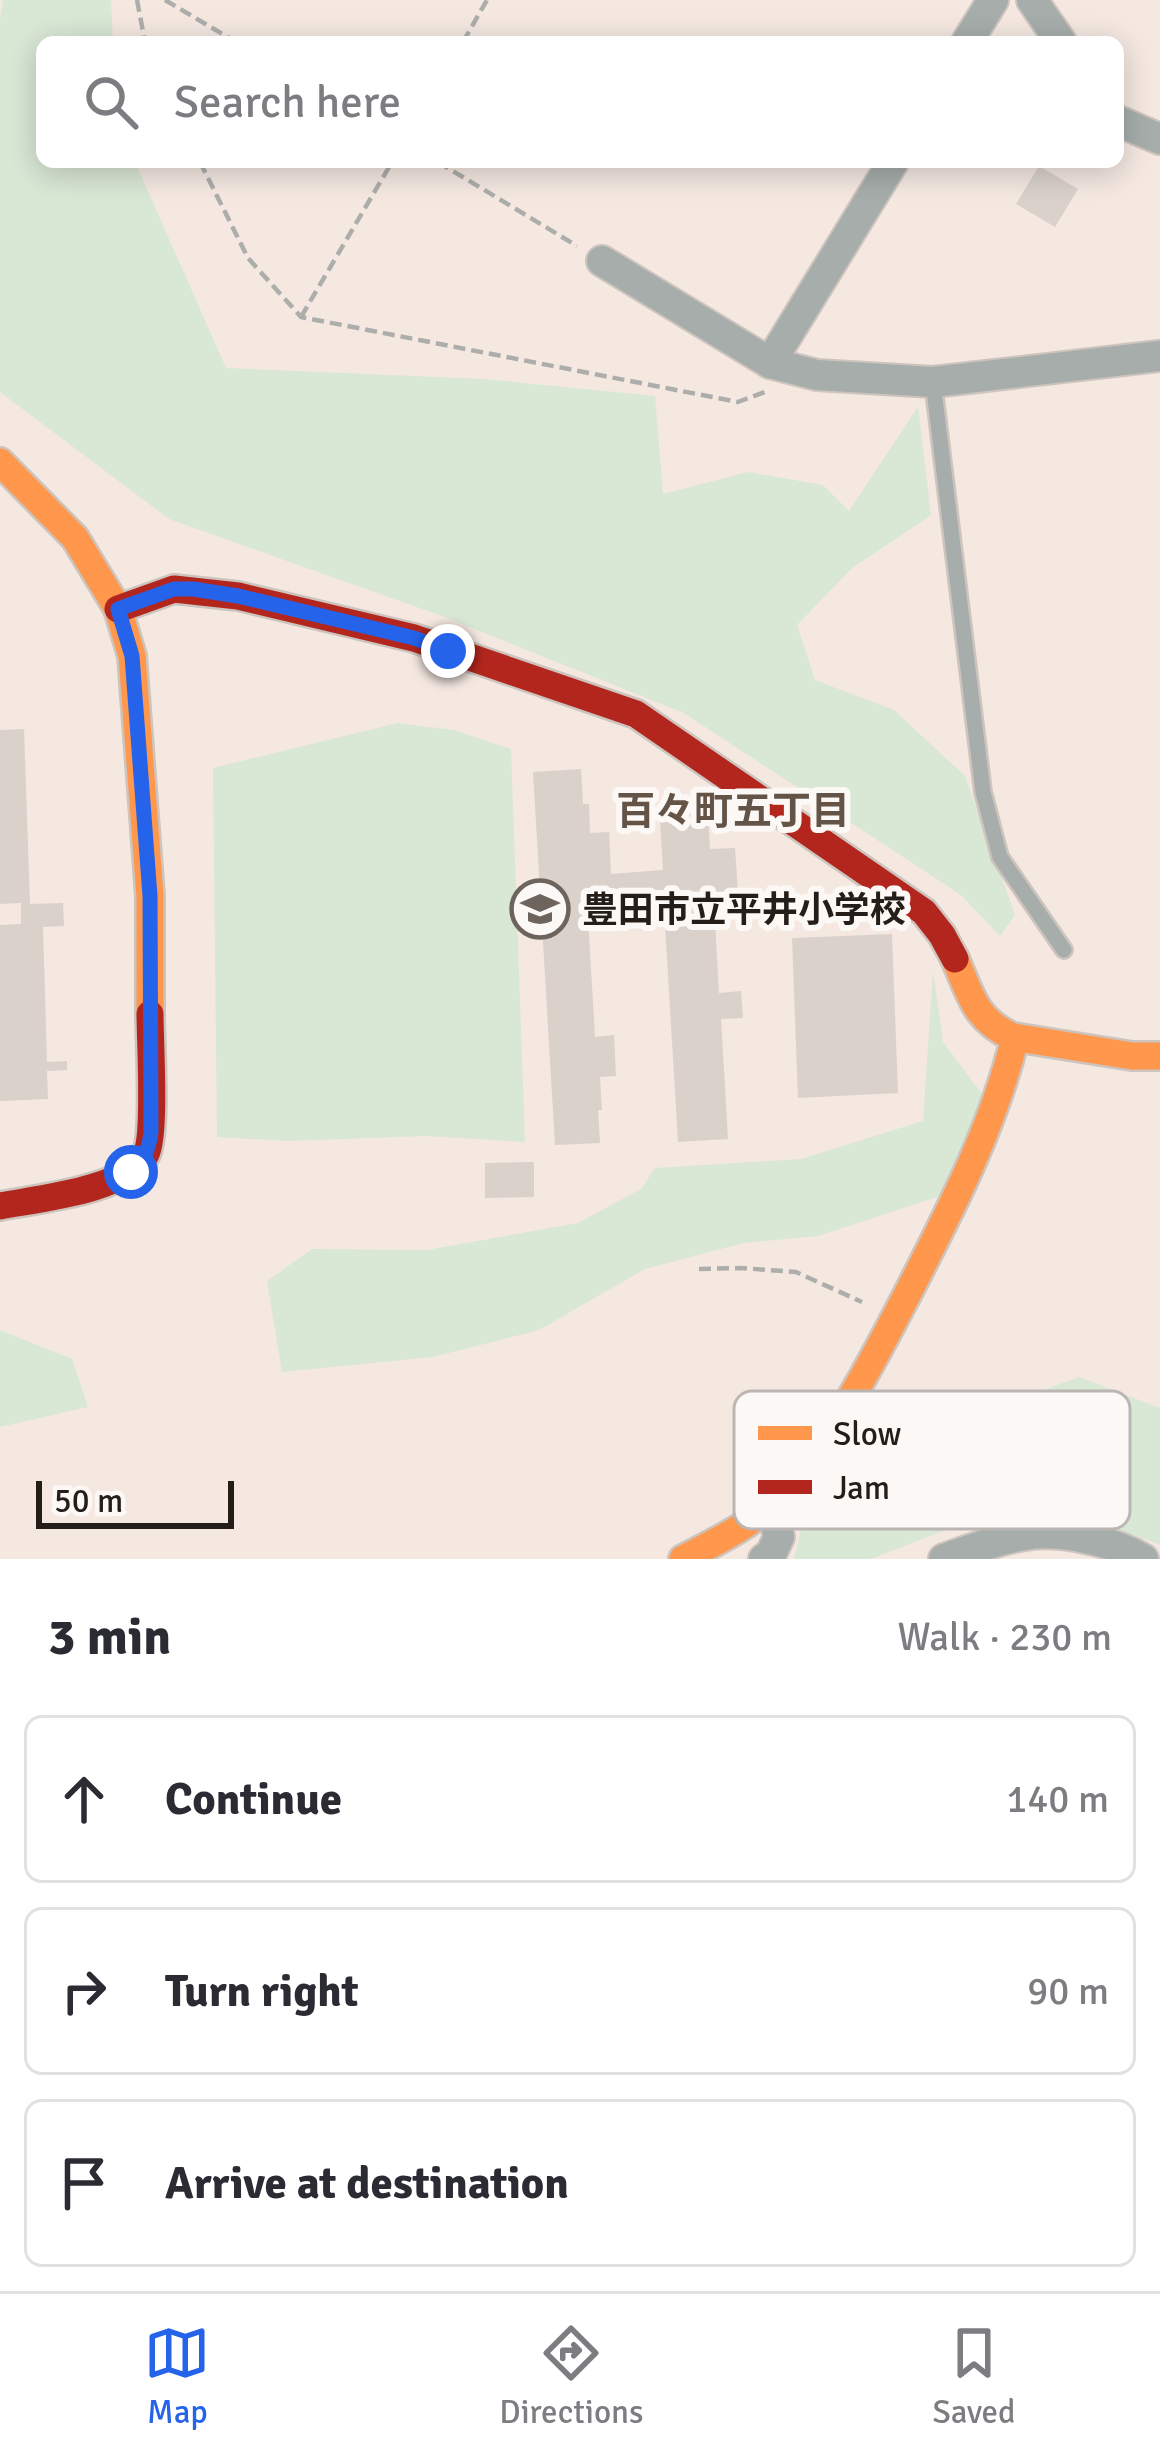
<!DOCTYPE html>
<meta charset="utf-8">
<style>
:root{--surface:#fff;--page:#f7f7f7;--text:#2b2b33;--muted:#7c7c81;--line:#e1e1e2;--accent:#2563eb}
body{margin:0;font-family:Signika,"Noto Sans JP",sans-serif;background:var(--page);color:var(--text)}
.scale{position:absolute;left:36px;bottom:30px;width:198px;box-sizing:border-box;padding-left:12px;border:6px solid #241d18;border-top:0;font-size:33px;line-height:42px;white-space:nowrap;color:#241d18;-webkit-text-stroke:9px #fcf8f5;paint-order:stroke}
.stop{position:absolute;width:36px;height:36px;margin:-27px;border:9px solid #2563eb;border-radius:50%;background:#fff}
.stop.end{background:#2563eb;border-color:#fff;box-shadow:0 3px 12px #0008}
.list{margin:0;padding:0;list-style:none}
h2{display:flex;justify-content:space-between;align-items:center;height:156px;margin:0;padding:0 48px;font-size:51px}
h2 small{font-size:39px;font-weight:400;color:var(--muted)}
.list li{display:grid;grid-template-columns:78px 1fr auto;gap:36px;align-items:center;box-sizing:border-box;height:168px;margin:0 24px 24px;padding:0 24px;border:3px solid var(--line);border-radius:18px}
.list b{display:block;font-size:45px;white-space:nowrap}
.list em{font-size:39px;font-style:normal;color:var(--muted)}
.icon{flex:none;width:66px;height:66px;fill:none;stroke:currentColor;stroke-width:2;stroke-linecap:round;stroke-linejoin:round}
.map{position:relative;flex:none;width:1160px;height:1559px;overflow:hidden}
.search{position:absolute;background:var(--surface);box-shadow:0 6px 30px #0003;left:36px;right:36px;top:36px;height:132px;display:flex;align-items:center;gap:30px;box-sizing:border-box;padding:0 42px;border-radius:18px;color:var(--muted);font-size:45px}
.sheet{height:732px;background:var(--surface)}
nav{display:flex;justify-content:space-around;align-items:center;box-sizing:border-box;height:168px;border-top:3px solid var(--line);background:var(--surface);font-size:33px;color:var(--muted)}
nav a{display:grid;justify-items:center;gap:6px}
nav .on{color:var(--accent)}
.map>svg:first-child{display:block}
.green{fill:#d9e7d5}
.building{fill:#dad1cb}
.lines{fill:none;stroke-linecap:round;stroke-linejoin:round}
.lane-casing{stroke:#cdc4be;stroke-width:20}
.street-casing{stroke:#cdc4be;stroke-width:34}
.slow-casing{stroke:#cdc4be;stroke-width:32}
.jam-casing{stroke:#cdc4be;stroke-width:32}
.path{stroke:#adaeab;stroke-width:4.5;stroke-dasharray:12 6;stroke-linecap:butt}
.lane{stroke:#a6adab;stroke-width:15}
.street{stroke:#a6adab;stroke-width:30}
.slow{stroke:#ff974d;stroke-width:27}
.jam{stroke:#b3261e;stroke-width:27}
.route{stroke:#2563eb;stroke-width:15}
.labels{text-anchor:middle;stroke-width:12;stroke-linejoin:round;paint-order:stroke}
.poi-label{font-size:36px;font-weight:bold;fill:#241d18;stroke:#fcf8f5;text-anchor:start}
.neighbourhood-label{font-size:39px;font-weight:bold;fill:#645347;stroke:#fcf8f5}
.key{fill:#fcf8f5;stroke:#bbb6b3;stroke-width:3}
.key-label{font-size:33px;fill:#241d18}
</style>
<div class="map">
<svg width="1160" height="1559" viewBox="0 0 1160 1559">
<rect width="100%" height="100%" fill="#f4e8e1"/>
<g class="green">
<polygon points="3,0 111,0 113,42 42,42 42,162 135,162 226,368 484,379 655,396 663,494 748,472 823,485 849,511 918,407 931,515 851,569 797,625 815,680 894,710 965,776 1015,915 1000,936 961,895 684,713 442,616 169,519 0,392 0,18"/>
<polygon points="398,723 454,730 511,749 525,1142 426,1136 287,1141 217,1137 213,768"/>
<polygon points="933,971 943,1042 988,1102 949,1193 818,1236 743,1243 645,1269 539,1330 433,1357 282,1372 267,1281 312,1249 427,1250 578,1223 641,1189 655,1168 801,1159 923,1121"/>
<polygon points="0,1330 72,1359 88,1407 0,1427"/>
<polygon points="1079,1377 1160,1408 1160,1545 1117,1529 1007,1506 871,1559 794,1559 805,1511 994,1408"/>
</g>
<g class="building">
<polygon points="1039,166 1078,189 1055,227 1016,204"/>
<polygon points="24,729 30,904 63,903 64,926 43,927 47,1062 67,1061 67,1070 47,1071 48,1099 0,1101 0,925 21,924 21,903 0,904 0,730"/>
<polygon points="581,769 583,804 589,804 590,833 609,832 611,874 663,870 659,802 707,799 710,849 735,848 738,892 729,893 730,904 714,905 719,993 741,991 743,1018 721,1019 728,1139 678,1142 663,891 612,894 613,915 588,917 595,1037 614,1035 616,1076 600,1077 602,1110 598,1110 600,1143 555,1145 533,772"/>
<polygon points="892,934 898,1093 798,1098 792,938"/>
<polygon points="534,1162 534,1197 485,1198 485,1163"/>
</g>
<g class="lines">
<g class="lane-casing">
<polyline id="lane" points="933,382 983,792 1000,857 1064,950"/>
</g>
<g class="street-casing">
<g id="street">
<polyline points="1032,0 1061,42"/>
<polyline points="967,42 993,0"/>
<polyline points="1118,121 1160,139"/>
<polyline points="602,261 770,363 817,375 933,382 1160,356"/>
<polyline points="770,363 893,162"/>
<polyline points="764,1559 771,1554 779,1537 771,1505"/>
<path d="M944,1559C970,1550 998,1539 1025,1535C1060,1529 1113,1541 1143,1559"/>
</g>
</g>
<g class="slow-casing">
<g id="slow">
<polyline points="0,462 75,538 118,609 132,656 150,896 150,1014"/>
<path d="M955,959C971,995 974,1019 1013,1037L1132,1056H1160"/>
<path d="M683,1559C715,1542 750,1526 775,1500C833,1440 871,1364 909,1291C951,1209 993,1128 1015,1038"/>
</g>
</g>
<g class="jam-casing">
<g id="jam">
<polyline points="118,609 174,589 238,596 414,638 636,714 924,912 942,935 955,959"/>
<path d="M0,1206C36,1199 129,1190 146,1154C156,1135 150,1041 150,1014"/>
</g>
</g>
<g class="path">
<polyline points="137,0 145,42"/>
<polyline points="165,0 236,42"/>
<polyline points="463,42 487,0"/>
<polyline points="200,162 248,258 301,317 738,402 765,392"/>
<polyline points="438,162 577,246"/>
<polyline points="301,317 392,162"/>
<polyline points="699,1269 741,1268 796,1272 862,1302"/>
</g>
<use href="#lane" class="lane"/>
<use href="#street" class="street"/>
<use href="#slow" class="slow"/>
<use href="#jam" class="jam"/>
</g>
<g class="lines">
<path class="route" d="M131,1172C144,1159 149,1150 151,1132L150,896L132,656L118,609L174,589H193L238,596L414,638L448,651"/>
</g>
<defs>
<g id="school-ring" transform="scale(3)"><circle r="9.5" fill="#fcf8f5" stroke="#6d645e" stroke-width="1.5"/><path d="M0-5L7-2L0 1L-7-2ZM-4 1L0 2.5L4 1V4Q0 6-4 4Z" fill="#6d645e"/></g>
</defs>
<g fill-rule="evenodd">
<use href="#school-ring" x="540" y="909"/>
</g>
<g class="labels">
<g class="poi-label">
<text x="582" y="922">豊田市立平井小学校</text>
</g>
<g class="neighbourhood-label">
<text x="733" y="824">百々町五丁目</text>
</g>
</g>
<rect x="734" y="1391" width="396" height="138" rx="18" class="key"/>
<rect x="758" y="1426" width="54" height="14" fill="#ff974d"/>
<rect x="758" y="1480" width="54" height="14" fill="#b3261e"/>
<g class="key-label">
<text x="833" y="1445">Slow</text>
<text x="833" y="1499">Jam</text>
</g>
</svg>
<div class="scale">50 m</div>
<div class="stop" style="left:131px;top:1172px"></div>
<div class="stop end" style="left:448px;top:651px"></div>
<div class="search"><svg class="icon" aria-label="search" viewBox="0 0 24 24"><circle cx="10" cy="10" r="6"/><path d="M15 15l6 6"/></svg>Search here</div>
</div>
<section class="sheet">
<h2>3 min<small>Walk · 230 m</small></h2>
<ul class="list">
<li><svg class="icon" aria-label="ahead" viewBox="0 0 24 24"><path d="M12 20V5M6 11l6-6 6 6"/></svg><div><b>Continue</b></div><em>140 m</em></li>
<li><svg class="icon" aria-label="right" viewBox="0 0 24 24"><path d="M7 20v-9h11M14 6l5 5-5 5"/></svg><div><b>Turn right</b></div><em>90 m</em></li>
<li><svg class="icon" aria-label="arrive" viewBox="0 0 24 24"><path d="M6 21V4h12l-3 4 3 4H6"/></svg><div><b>Arrive at destination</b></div></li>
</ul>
</section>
<nav>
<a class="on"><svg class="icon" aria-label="map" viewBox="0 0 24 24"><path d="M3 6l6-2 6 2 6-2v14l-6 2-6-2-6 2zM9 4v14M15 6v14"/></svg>Map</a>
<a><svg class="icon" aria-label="directions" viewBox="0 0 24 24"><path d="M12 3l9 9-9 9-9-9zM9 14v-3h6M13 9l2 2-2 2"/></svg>Directions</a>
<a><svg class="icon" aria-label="saved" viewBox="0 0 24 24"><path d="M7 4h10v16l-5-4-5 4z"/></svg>Saved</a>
</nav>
